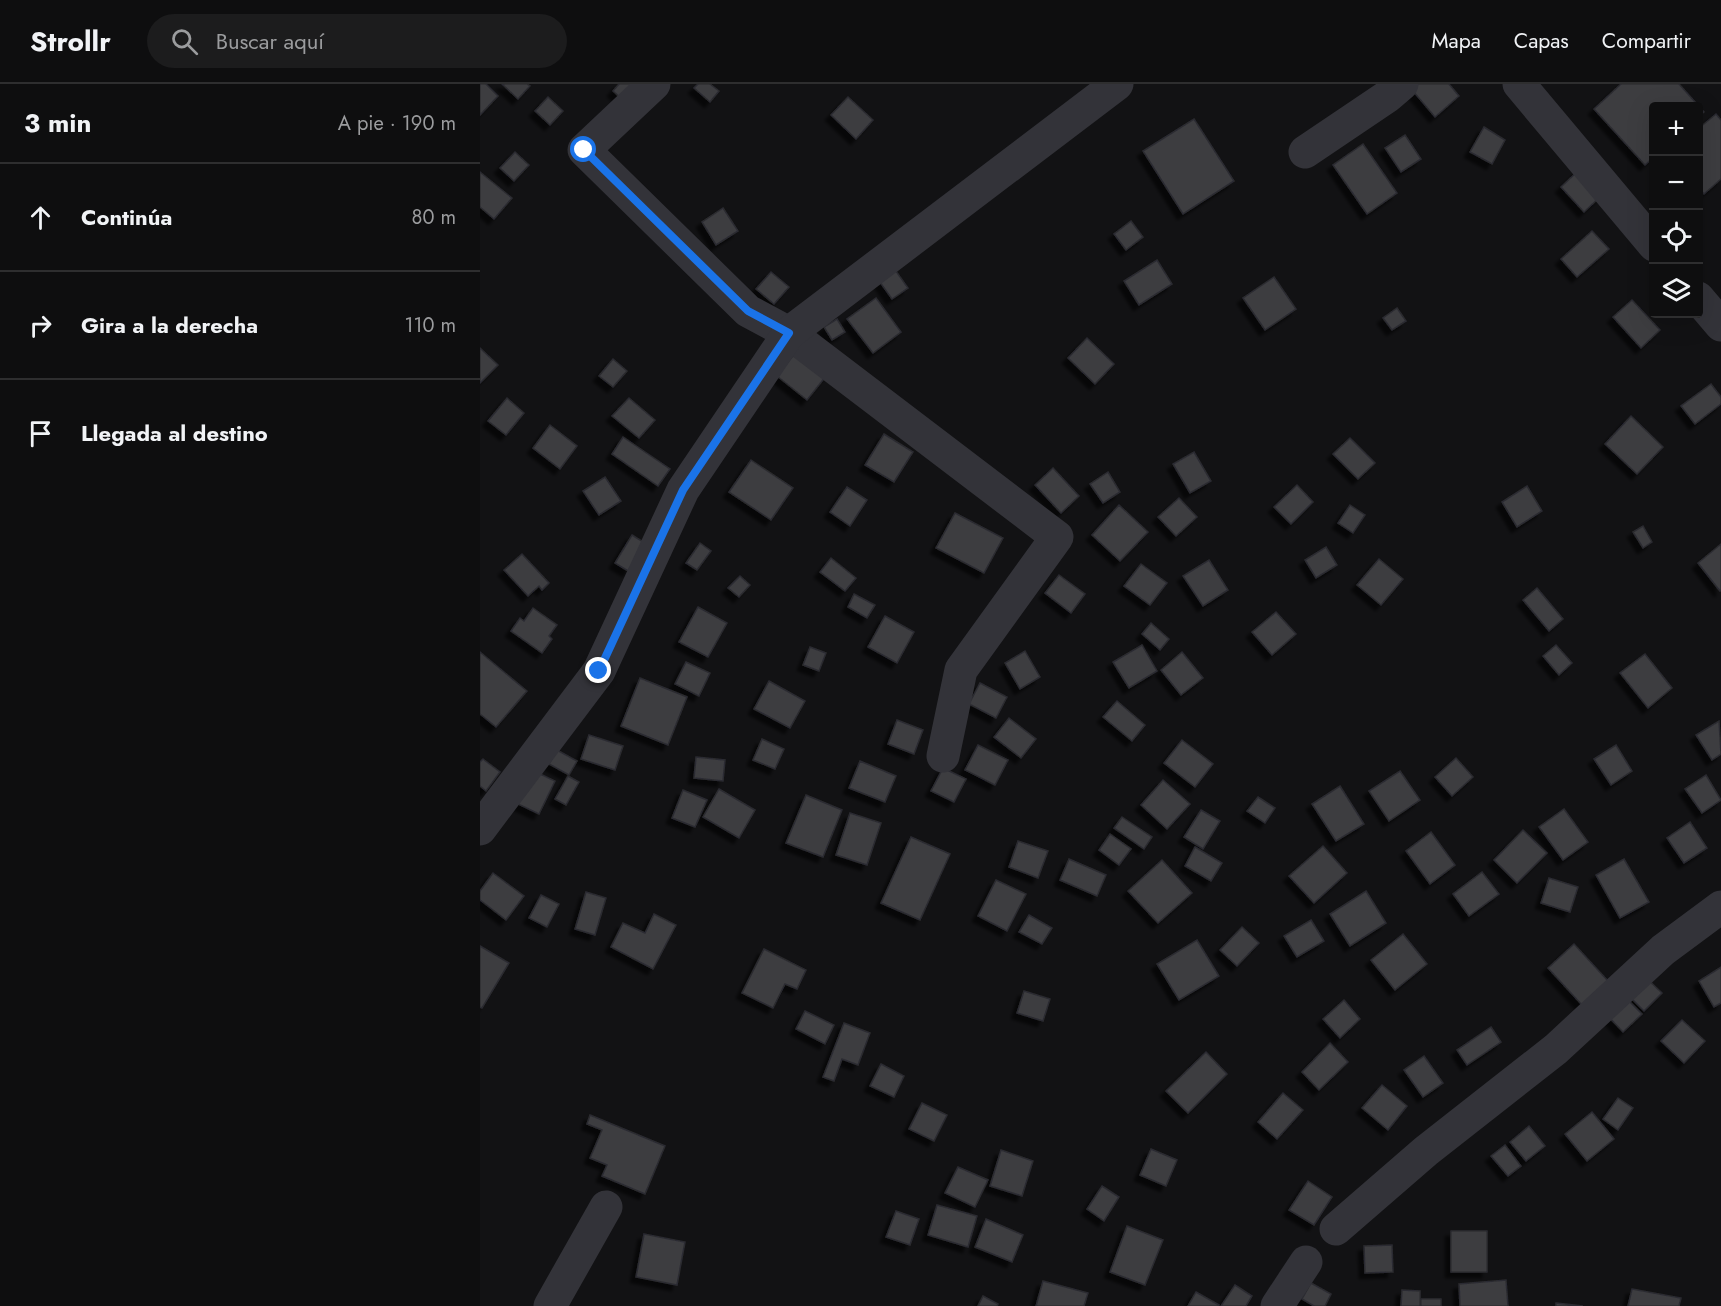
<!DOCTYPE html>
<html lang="es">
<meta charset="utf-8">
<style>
:root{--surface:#0e0e0f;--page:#1c1c1d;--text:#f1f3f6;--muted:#9b9c9e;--line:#2e2e2f}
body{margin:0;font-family:Jost,sans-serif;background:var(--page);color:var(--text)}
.controls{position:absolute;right:18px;top:18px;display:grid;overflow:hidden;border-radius:6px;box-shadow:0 6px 24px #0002}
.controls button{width:54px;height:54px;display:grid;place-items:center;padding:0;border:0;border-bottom:2px solid var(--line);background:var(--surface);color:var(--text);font:30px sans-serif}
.stop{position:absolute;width:18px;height:18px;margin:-14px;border:4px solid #1a73e8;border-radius:50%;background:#fff}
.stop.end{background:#1a73e8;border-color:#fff;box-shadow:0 2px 6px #0008}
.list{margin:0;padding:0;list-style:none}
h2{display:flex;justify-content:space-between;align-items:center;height:78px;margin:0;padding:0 24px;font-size:26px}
h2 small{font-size:20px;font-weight:400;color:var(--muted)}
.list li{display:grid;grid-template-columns:39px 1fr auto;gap:18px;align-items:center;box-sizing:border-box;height:108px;padding:0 24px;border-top:2px solid var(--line)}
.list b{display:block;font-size:22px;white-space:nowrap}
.list em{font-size:20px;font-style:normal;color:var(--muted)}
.icon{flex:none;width:33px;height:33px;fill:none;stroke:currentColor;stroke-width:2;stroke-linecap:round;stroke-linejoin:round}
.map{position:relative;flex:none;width:1241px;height:1222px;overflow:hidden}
header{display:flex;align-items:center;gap:36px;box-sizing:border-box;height:84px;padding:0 30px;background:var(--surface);border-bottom:2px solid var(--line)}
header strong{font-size:28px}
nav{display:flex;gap:33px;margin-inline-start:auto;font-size:21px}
.search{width:420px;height:54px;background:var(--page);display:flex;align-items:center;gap:15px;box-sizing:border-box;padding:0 21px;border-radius:33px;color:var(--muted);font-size:22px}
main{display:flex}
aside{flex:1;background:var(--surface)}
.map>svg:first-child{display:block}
.building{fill:#3c3c41;stroke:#2c2c30;stroke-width:1.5;filter:url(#shadow)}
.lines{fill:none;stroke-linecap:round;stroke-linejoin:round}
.minor{stroke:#333339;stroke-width:33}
.route{stroke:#1a73e8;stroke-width:8}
</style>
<header>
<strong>Strollr</strong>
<div class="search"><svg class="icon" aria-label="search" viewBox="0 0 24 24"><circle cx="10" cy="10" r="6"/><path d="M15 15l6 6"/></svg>Buscar aquí</div>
<nav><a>Mapa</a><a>Capas</a><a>Compartir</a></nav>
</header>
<main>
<aside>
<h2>3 min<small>A pie · 190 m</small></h2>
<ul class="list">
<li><svg class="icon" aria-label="ahead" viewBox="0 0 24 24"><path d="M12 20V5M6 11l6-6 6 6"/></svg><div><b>Continúa</b></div><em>80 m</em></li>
<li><svg class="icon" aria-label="right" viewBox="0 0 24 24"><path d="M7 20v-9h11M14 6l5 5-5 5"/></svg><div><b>Gira a la derecha</b></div><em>110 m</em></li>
<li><svg class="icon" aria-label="arrive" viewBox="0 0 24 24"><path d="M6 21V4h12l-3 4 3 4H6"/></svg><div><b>Llegada al destino</b></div></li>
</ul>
</aside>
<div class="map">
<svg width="1241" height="1222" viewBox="0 0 1241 1222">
<defs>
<filter id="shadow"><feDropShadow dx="-5.5" dy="5.5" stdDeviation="1.5" flood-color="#0009"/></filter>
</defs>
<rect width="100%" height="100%" fill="#121214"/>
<g class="building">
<polygon points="0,0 6,0 18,12 0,31"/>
<polygon points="22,0 47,0 50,2 38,15"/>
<polygon points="139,0 158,0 146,19 133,7"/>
<polygon points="218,0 230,0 239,7 230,18 214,4"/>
<polygon points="927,0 969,0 979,12 955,33"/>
<polygon points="1141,0 1199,0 1224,28 1218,33 1218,22 1174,22 1174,73 1165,81 1114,25"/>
<polygon points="68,13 83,27 70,41 55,27"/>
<polygon points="368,13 393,36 376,55 351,31"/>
<polygon points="1236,30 1241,36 1241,95 1224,110 1218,103 1218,45"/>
<polygon points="714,35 754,97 703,130 663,67"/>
<polygon points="1004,43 1025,56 1012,80 990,68"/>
<polygon points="925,51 941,75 921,88 905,64"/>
<polygon points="883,60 917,109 887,130 853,81"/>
<polygon points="35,68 49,81 34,97 20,84"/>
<polygon points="1099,86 1122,111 1104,128 1081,103"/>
<polygon points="0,88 32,114 14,135 0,123"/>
<polygon points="243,124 258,147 236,161 222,138"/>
<polygon points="651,137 663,153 646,166 634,150"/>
<polygon points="1112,147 1129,165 1097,193 1081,175"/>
<polygon points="677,176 692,200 659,221 644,197"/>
<polygon points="413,183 428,204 412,215 397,194"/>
<polygon points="291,188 309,203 294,220 276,205"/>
<polygon points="794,193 816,225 785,246 763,214"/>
<polygon points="396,214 421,248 393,269 367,235"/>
<polygon points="1152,216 1180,246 1161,264 1133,233"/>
<polygon points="917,224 926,237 912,246 903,234"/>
<polygon points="357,235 365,248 352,256 344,243"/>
<polygon points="607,254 634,280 615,300 588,274"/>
<polygon points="320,263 350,287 327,316 297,292"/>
<polygon points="0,264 18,281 0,299"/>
<polygon points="133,275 147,287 133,303 119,292"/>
<polygon points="1231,300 1241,313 1241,320 1215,340 1201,322"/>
<polygon points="27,314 44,329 26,351 8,337"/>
<polygon points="149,314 175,336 159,354 132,332"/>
<polygon points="1151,332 1183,363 1157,390 1125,360"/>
<polygon points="70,341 97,362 80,385 53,364"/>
<polygon points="404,350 433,368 414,398 385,381"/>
<polygon points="143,353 190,385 178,402 132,370"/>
<polygon points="870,354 895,379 878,395 853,370"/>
<polygon points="714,368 731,397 710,409 693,380"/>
<polygon points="271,376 313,404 291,436 249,408"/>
<polygon points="573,384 599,412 581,429 555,401"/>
<polygon points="628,388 640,408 623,419 610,400"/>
<polygon points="125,393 141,417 119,431 103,407"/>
<polygon points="817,401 833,418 811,440 794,423"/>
<polygon points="1047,402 1062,427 1037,443 1022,418"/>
<polygon points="367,403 387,416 370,442 350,428"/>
<polygon points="699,414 717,433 696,452 678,433"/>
<polygon points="639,421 668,448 640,477 612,451"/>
<polygon points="870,421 885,431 873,449 858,439"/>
<polygon points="475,429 523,454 504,489 456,464"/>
<polygon points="1163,442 1172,458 1163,464 1153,448"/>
<polygon points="152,451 165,459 148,487 135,479"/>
<polygon points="220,459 231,467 217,486 206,479"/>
<polygon points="1241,460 1241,506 1240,507 1218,479"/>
<polygon points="846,463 857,481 836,494 825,476"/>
<polygon points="42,470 69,499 62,506 59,502 48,512 24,486"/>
<polygon points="351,474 376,494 365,507 340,488"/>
<polygon points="899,475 923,495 901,521 877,501"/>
<polygon points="729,476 748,506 723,522 703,492"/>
<polygon points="661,480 687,499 670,521 644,502"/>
<polygon points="579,491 605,510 591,529 565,509"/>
<polygon points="260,492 270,501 259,513 248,504"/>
<polygon points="1057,504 1083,535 1069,547 1043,516"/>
<polygon points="374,510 395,521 387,534 368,523"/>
<polygon points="218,523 247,539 228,573 199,558"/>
<polygon points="53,524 77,541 69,552 72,555 62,569 31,547 40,534 44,537"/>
<polygon points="796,528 816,550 792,571 772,548"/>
<polygon points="405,532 434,548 417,579 388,563"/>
<polygon points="671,539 689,555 680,566 662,550"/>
<polygon points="662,561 677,587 649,604 633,578"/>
<polygon points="1076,561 1092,579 1079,591 1063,572"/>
<polygon points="330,563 346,569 339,587 323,581"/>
<polygon points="545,567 560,593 540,605 525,579"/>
<polygon points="0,568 47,607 16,643 0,630"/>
<polygon points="702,568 723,594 701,611 681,586"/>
<polygon points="1165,570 1192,604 1168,624 1140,589"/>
<polygon points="206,578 230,589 219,612 195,600"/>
<polygon points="160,594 207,613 188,661 141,642"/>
<polygon points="289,597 325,617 310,644 274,625"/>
<polygon points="500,599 527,613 516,634 489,620"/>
<polygon points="637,617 665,641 652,657 623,633"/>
<polygon points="529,634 556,655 541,674 514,653"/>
<polygon points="417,636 443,646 434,670 408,660"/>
<polygon points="1239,637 1241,670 1232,676 1216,651"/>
<polygon points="109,651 143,662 135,686 101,675"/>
<polygon points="282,655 304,665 295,685 273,676"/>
<polygon points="702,656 733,680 715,703 684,679"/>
<polygon points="498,661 528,676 515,701 485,686"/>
<polygon points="1136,661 1152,687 1131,701 1114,675"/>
<polygon points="77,666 97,677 89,691 69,680"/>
<polygon points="216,673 245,676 243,697 214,694"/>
<polygon points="976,674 993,693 972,712 955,693"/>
<polygon points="3,675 20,688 6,707 0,702 0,678"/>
<polygon points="380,677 416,692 405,718 369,704"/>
<polygon points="463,684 486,695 474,718 451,707"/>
<polygon points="54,687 75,697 59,730 38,720"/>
<polygon points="920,687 940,716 909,737 889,707"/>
<polygon points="1226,691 1241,716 1222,729 1205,705"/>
<polygon points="88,692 99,698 86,721 75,715"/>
<polygon points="683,696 710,720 687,745 661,721"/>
<polygon points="860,702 884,740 856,757 832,720"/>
<polygon points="239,705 275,726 259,754 223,733"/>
<polygon points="203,706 227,716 215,743 192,734"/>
<polygon points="326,711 362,726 343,773 306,759"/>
<polygon points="778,713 795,724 785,739 767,727"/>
<polygon points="1084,725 1108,758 1083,776 1059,743"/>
<polygon points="721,726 740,737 723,765 704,753"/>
<polygon points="370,729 401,739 387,781 356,771"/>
<polygon points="642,733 672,753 664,765 634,744"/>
<polygon points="1210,738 1227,764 1204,779 1187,754"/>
<polygon points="1043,746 1067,769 1037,799 1014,776"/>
<polygon points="951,748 975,781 950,800 926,767"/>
<polygon points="630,750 651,765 639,781 619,766"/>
<polygon points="431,753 470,770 440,836 401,819"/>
<polygon points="538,757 568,767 558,794 529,783"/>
<polygon points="843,762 867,789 834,819 809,792"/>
<polygon points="715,763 742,779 731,797 705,782"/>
<polygon points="589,775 626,791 617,812 580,796"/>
<polygon points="1144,775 1169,818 1140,834 1116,791"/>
<polygon points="682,776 712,809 678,839 648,807"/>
<polygon points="1002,788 1019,810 989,832 973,810"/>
<polygon points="13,789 44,812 26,836 0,816 0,807"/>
<polygon points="1069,794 1098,803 1090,828 1061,819"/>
<polygon points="516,796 546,810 527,847 498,832"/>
<polygon points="886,807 906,839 870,862 850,830"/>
<polygon points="106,808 126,814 115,851 95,845"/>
<polygon points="61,811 79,820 67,843 49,834"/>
<polygon points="174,830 196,841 173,885 131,863 143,839 165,849"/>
<polygon points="549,831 572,844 562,860 539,848"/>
<polygon points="831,836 844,857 817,873 804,852"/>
<polygon points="762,843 779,859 757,882 740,866"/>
<polygon points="923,850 947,880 915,906 891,876"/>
<polygon points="717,856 739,892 699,916 677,880"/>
<polygon points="1094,860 1128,897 1102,921 1068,884"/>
<polygon points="0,862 29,879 2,924 0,923"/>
<polygon points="284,865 326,886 317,905 305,900 293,924 262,909"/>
<polygon points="1241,883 1241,919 1234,923 1219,897"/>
<polygon points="1163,891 1182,909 1164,927 1145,908"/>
<polygon points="544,907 570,915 563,937 537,929"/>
<polygon points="1143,911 1162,930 1143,948 1125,929"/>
<polygon points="864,916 880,935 860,954 843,935"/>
<polygon points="325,927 354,941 345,960 316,945"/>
<polygon points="1202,936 1225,957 1204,979 1181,957"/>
<polygon points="364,939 390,949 378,981 362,975 354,997 343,993"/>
<polygon points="1011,943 1021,958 987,981 977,966"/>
<polygon points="850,959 868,978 839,1006 822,988"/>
<polygon points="726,968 747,990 708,1029 686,1007"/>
<polygon points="944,972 963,999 943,1013 924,986"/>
<polygon points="401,980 424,992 414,1013 390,1002"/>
<polygon points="902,1001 927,1022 908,1046 882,1024"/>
<polygon points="803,1009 823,1026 797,1055 778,1038"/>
<polygon points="1138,1014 1153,1024 1138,1046 1123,1035"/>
<polygon points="442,1019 467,1031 454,1057 429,1045"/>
<polygon points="1112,1028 1134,1055 1107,1077 1085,1050"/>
<polygon points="110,1031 185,1062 165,1110 122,1092 127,1081 110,1074 122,1046 107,1040"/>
<polygon points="1049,1042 1065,1062 1046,1077 1030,1058"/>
<polygon points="1025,1061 1041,1082 1028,1092 1011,1072"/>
<polygon points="671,1065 697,1076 686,1102 660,1091"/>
<polygon points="521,1066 553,1077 542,1112 510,1102"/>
<polygon points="478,1083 508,1096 495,1123 465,1109"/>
<polygon points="828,1097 852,1113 834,1141 809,1126"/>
<polygon points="622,1102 639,1113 624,1137 607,1125"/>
<polygon points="457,1121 497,1132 488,1163 448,1151"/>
<polygon points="416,1127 439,1135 430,1161 406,1153"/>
<polygon points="506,1135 543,1151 532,1178 495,1163"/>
<polygon points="647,1142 683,1156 665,1201 630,1188"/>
<rect x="971" y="1147" width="36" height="41"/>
<polygon points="164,1150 205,1158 197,1201 156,1193"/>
<polygon points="912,1161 913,1188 885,1189 884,1162"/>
<polygon points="1026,1196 1028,1222 980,1222 979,1200"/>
<polygon points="563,1197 608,1209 604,1222 556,1222"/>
<polygon points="831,1199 851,1210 845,1222 834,1222 822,1215"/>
<polygon points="755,1201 772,1212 766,1222 741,1222"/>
<polygon points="1152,1205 1201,1214 1199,1222 1148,1222"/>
<polygon points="922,1206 940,1207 940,1222 921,1222"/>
<polygon points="716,1208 739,1221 738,1222 708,1222"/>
<polygon points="503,1212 518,1220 517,1222 498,1222"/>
<rect x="941" y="1215" width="20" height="7"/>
<polygon points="1076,1219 1103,1222 1076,1222"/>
</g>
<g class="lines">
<g class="minor">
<polyline points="174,0 104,66 268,227 309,249 577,453 481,586 463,672"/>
<polyline points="1039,0 1174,161"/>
<polyline points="825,68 908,12 922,0"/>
<polyline points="1218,214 1241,241"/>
<polyline points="0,745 119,587 203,406 309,249 637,0"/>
<polyline points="856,1145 946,1067 1076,965 1183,866 1241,823"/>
<polyline points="70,1222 126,1123"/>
<polyline points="797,1222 826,1178"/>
</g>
</g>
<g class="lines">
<polyline class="route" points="104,66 268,227 309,249 203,406 119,587"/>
</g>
</svg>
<div class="controls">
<button>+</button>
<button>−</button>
<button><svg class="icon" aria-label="locate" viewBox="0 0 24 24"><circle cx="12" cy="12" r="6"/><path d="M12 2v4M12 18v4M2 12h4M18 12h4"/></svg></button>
<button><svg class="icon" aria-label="layers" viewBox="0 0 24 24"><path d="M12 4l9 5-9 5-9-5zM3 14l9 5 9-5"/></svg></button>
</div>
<div class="stop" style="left:104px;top:66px"></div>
<div class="stop end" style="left:119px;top:587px"></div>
</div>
</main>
